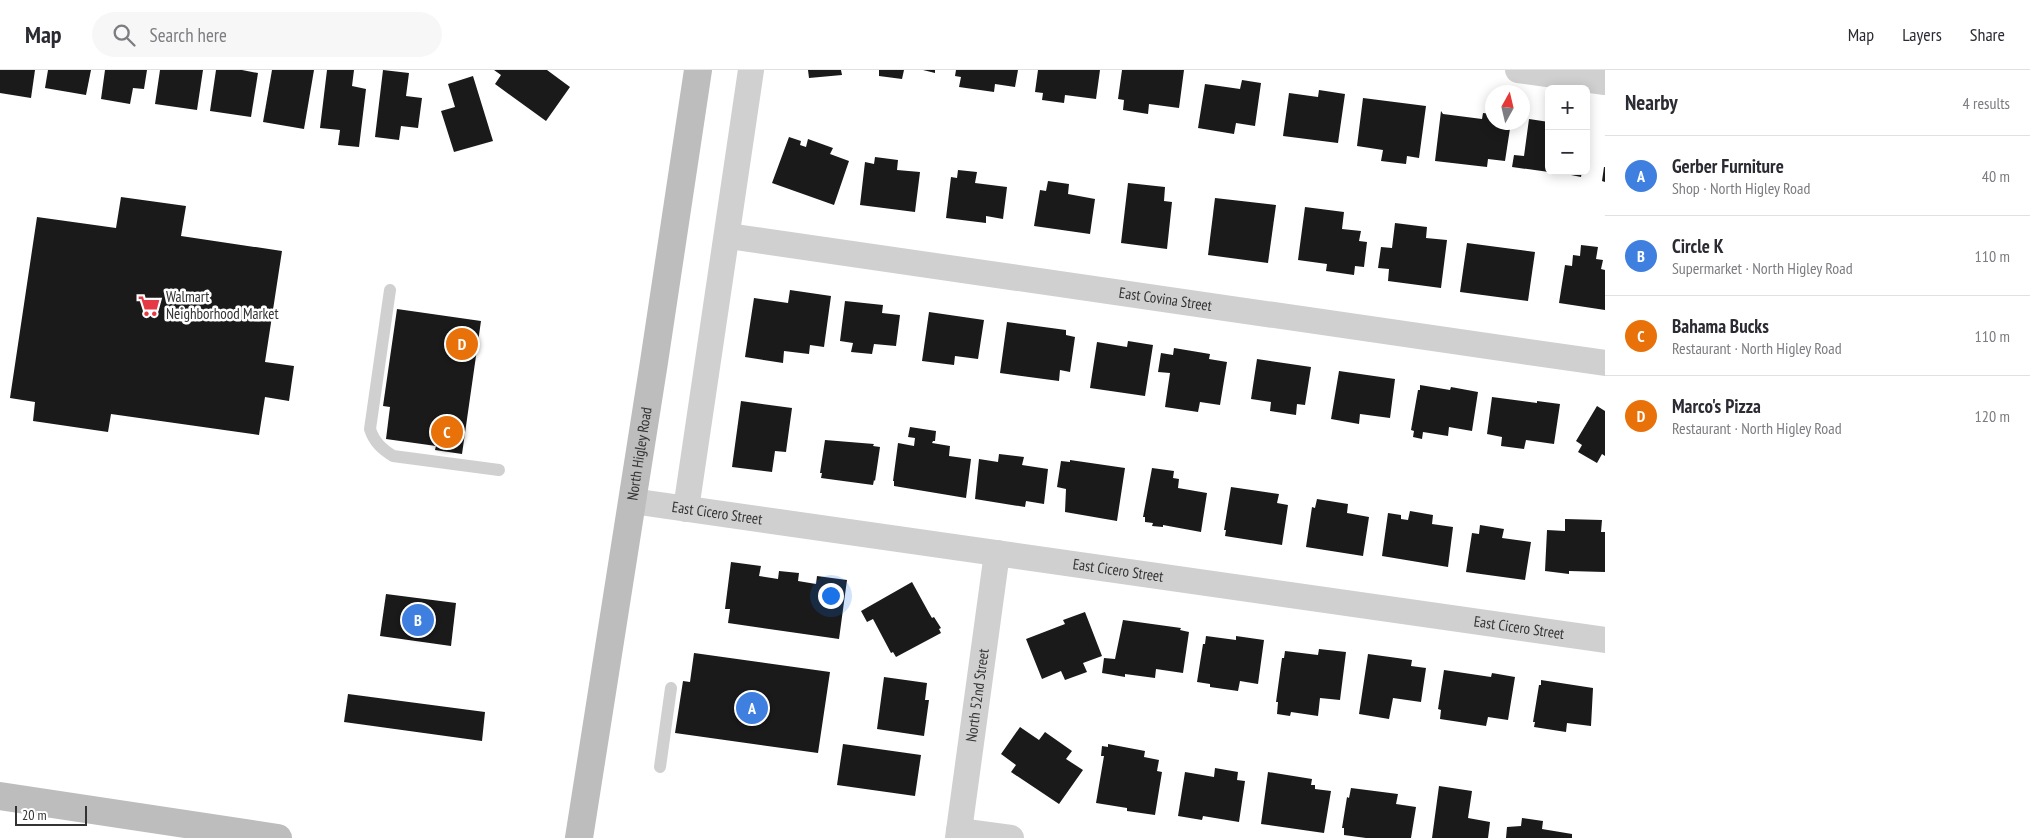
<!DOCTYPE html>
<meta charset="utf-8">
<style>
:root{--surface:#fff;--page:#f7f7f7;--text:#2b2b33;--muted:#7c7c81;--line:#e1e1e2;--accent:#d93025}
body{margin:0;font-family:"PT Sans Narrow",sans-serif;background:var(--page);color:var(--text)}
.controls{position:absolute;right:15px;top:15px;display:grid;overflow:hidden;border-radius:8px;box-shadow:0 2px 12px #0003}
.controls button{width:45px;height:45px;display:grid;place-items:center;padding:0;border:0;border-bottom:1px solid var(--line);background:var(--surface);color:var(--text);font:25px sans-serif}
.compass{position:absolute;left:1485px;top:15px;width:45px;height:45px;border-radius:50%;background:var(--surface);box-shadow:0 2px 12px #0003;rotate:8deg}
.scale{position:absolute;left:15px;bottom:12px;width:72px;box-sizing:border-box;padding-left:5px;border:2px solid #333;border-top:0;font-size:14px;line-height:18px;white-space:nowrap;color:#333;-webkit-text-stroke:4px #fff;paint-order:stroke}
.you{position:absolute;left:830px;top:525px;width:18px;height:18px;margin:-12px;border:4px solid #fff;border-radius:50%;background:#1a73e8;box-shadow:0 0 0 8px #1a73e833}
.badge{display:grid;place-items:center;width:32px;height:32px;border-radius:50%;background:var(--accent);color:#fff;font-size:16px;font-weight:700}
.pin{position:absolute;translate:-50% -50%;border:2px solid #fff;box-shadow:0 1px 5px #0006}
.list{margin:0;padding:0;list-style:none}
h2{display:flex;justify-content:space-between;align-items:center;height:65px;margin:0;padding:0 20px;font-size:21px}
h2 small{font-size:16px;font-weight:400;color:var(--muted)}
.list li{display:grid;grid-template-columns:32px 1fr auto;gap:15px;align-items:center;box-sizing:border-box;height:80px;padding:0 20px;border-top:1px solid var(--line)}
.list b{display:block;font-size:19px;white-space:nowrap}
.list p{margin:0;font-size:16px;white-space:nowrap;color:var(--muted)}
.list em{font-size:16px;font-style:normal;color:var(--muted)}
.icon{flex:none;width:28px;height:28px;fill:none;stroke:currentColor;stroke-width:2;stroke-linecap:round;stroke-linejoin:round}
.map{position:relative;flex:none;width:1605px;height:768px;overflow:hidden}
header{display:flex;align-items:center;gap:30px;box-sizing:border-box;height:70px;padding:0 25px;background:var(--surface);border-bottom:1px solid var(--line)}
header strong{font-size:24px}
nav{display:flex;gap:28px;margin-inline-start:auto;font-size:18px}
.search{width:350px;height:45px;background:var(--page);display:flex;align-items:center;gap:12px;box-sizing:border-box;padding:0 18px;border-radius:28px;color:var(--muted);font-size:19px}
main{display:flex}
aside{flex:1;background:var(--surface)}
.map>svg:first-child{display:block}
.building{fill:#1a1a1a}
.lines{fill:none;stroke-linecap:round;stroke-linejoin:round}
.service{stroke:#d0d0d0;stroke-width:12}
.minor{stroke:#d0d0d0;stroke-width:26}
.secondary{stroke:#bdbdbd;stroke-width:28}
.labels{text-anchor:middle;stroke-width:5;stroke-linejoin:round;paint-order:stroke}
.poi-label{font-size:15px;fill:#333;stroke:#fff;text-anchor:start}
.street-label{font-size:15px;fill:#333;stroke:#fff}
</style>
<header>
<strong>Map</strong>
<div class="search"><svg class="icon" aria-label="search" viewBox="0 0 24 24"><circle cx="10" cy="10" r="6"/><path d="M15 15l6 6"/></svg>Search here</div>
<nav><a>Map</a><a>Layers</a><a>Share</a></nav>
</header>
<main>
<div class="map">
<svg width="1605" height="768" viewBox="0 0 1605 768">
<rect width="100%" height="100%" fill="#fff"/>
<g class="building">
<polygon points="0,0 35,0 31,28 0,23"/>
<polygon points="48,0 91,0 86,25 45,18"/>
<polygon points="105,0 147,0 144,19 133,18 130,34 101,29"/>
<polygon points="160,0 203,0 197,40 155,34"/>
<polygon points="216,0 242,0 258,3 251,47 210,41"/>
<polygon points="272,0 314,0 304,59 263,52"/>
<polygon points="327,0 354,0 352,16 366,19 359,77 338,75 340,60 320,58"/>
<polygon points="383,0 409,3 406,26 422,28 418,58 401,56 399,70 375,67"/>
<polygon points="494,0 547,0 570,17 546,51 495,14 501,5"/>
<polygon points="808,0 841,0 842,5 809,8"/>
<polygon points="879,0 904,0 902,9 879,6"/>
<polygon points="923,0 935,0 935,3"/>
<polygon points="956,0 1018,0 1015,17 995,14 994,22 959,17 961,7 955,6"/>
<polygon points="1038,0 1100,0 1096,29 1065,25 1064,33 1042,30 1043,23 1035,22"/>
<polygon points="1122,0 1184,0 1179,38 1149,34 1148,44 1123,40 1124,30 1118,29"/>
<polygon points="473,6 493,71 454,82 441,41 455,37 448,14"/>
<polygon points="1242,10 1261,13 1255,56 1236,53 1234,64 1198,58 1205,14 1240,19"/>
<polygon points="1319,20 1345,24 1338,73 1283,66 1289,23 1318,27"/>
<polygon points="1363,28 1426,36 1419,88 1407,86 1406,94 1381,91 1383,80 1357,76"/>
<polygon points="1441,41 1443,44 1482,49 1483,43 1492,44 1492,52 1511,52 1505,91 1488,89 1487,97 1435,91"/>
<polygon points="1529,49 1549,52 1549,102 1512,97 1514,85 1524,86"/>
<polygon points="789,67 801,71 800,75 806,77 808,69 833,78 830,84 849,91 834,135 772,113"/>
<polygon points="875,87 898,90 897,100 920,102 915,142 860,135 865,92 874,94"/>
<polygon points="1604,97 1605,97 1605,112 1602,111"/>
<polygon points="958,100 977,102 975,113 1007,117 1003,149 986,146 986,153 946,148 951,107 957,108"/>
<polygon points="1551,101 1582,101 1581,107"/>
<polygon points="1048,111 1069,114 1068,124 1095,129 1090,164 1034,156 1040,120 1046,121"/>
<polygon points="1128,113 1165,117 1164,131 1172,132 1167,179 1121,173"/>
<polygon points="121,127 186,136 181,166 282,181 265,292 294,296 289,331 265,327 259,365 111,344 108,362 33,351 35,332 10,328 37,147 116,158"/>
<polygon points="1215,128 1276,135 1268,193 1208,185"/>
<polygon points="1305,137 1344,142 1342,159 1361,161 1359,171 1367,172 1364,197 1355,196 1354,205 1326,201 1327,194 1298,190"/>
<polygon points="1395,153 1427,157 1426,168 1447,170 1441,218 1388,211 1389,199 1378,198 1381,177 1392,178"/>
<polygon points="1467,173 1535,182 1528,231 1460,222"/>
<polygon points="1581,175 1598,177 1596,189 1603,190 1601,199 1605,200 1605,240 1559,233 1565,195 1572,196 1573,185 1580,186"/>
<polygon points="790,220 831,226 824,277 810,275 809,284 784,281 783,293 745,287 754,228 788,233"/>
<polygon points="845,231 883,235 882,243 900,245 896,276 874,274 872,284 851,282 853,273 840,271"/>
<polygon points="397,239 481,251 462,384 435,380 436,376 386,369 390,337 383,336"/>
<polygon points="929,242 984,250 978,289 955,286 954,295 922,291"/>
<polygon points="1007,252 1066,260 1066,265 1075,267 1070,302 1060,300 1059,311 1000,303"/>
<polygon points="1128,271 1153,275 1145,326 1090,318 1097,272 1127,277"/>
<polygon points="1174,278 1210,284 1209,289 1227,292 1220,335 1200,332 1198,342 1165,337 1170,303 1158,302 1161,283 1173,285"/>
<polygon points="1257,289 1311,297 1305,335 1297,334 1296,345 1270,341 1271,332 1251,329"/>
<polygon points="1339,301 1395,309 1390,348 1360,344 1359,354 1331,349"/>
<polygon points="1420,315 1450,320 1451,317 1478,322 1472,361 1449,357 1448,366 1423,362 1422,369 1413,367 1414,361 1411,360 1418,320 1420,320"/>
<polygon points="1492,327 1537,333 1537,331 1560,334 1554,374 1526,370 1524,379 1501,376 1502,367 1487,364"/>
<polygon points="741,331 792,338 786,382 775,381 772,402 732,397"/>
<polygon points="1597,336 1605,341 1605,386 1602,384 1597,393 1578,382 1582,375 1576,371"/>
<polygon points="910,357 936,361 935,371 933,371 932,373 950,376 949,386 971,389 966,428 894,416 894,411 893,411 898,373 914,376 915,368 908,367"/>
<polygon points="825,370 874,374 873,376 880,377 875,411 874,410 873,415 821,408 822,403 820,403"/>
<polygon points="999,384 1024,387 1022,395 1048,399 1044,434 1026,431 1025,437 975,429 979,389 998,392"/>
<polygon points="1070,390 1125,398 1117,451 1065,442 1066,419 1057,417 1061,391 1070,392"/>
<polygon points="1152,398 1174,401 1173,408 1179,409 1178,418 1207,423 1201,462 1163,455 1163,457 1152,456 1153,453 1145,452 1145,447 1143,447"/>
<polygon points="1231,417 1279,424 1277,433 1288,435 1282,475 1225,466 1226,460 1224,460"/>
<polygon points="1317,429 1348,434 1347,443 1369,447 1363,486 1306,477 1312,437 1315,438"/>
<polygon points="1410,441 1433,445 1432,454 1453,457 1448,497 1382,486 1388,443 1401,445 1401,449 1408,450"/>
<polygon points="1565,449 1602,450 1601,462 1605,462 1605,502 1569,501 1569,504 1545,501 1547,460 1565,461"/>
<polygon points="1480,455 1504,459 1502,468 1531,472 1525,510 1466,502 1472,463 1479,464"/>
<polygon points="731,492 761,496 759,506 778,509 779,501 799,503 798,511 816,514 817,506 847,510 839,569 728,553 730,539 725,539"/>
<polygon points="912,512 929,543 932,548 934,547 941,558 939,559 941,563 896,587 893,582 891,583 873,549 867,552 861,541"/>
<polygon points="386,524 456,533 451,576 380,566"/>
<polygon points="1085,542 1102,586 1083,593 1087,602 1065,610 1061,601 1042,609 1026,569 1065,554 1063,550"/>
<polygon points="1123,550 1181,558 1180,560 1189,562 1183,603 1156,599 1155,608 1125,604 1125,607 1102,603 1104,588 1115,589"/>
<polygon points="1206,566 1236,570 1236,566 1264,570 1258,614 1240,611 1238,621 1210,617 1210,614 1197,612 1203,574 1205,574"/>
<polygon points="1319,579 1346,582 1340,630 1320,628 1318,646 1291,642 1290,646 1277,644 1278,632 1276,632 1282,588 1284,588 1285,581 1318,585"/>
<polygon points="694,583 830,602 818,683 675,663 683,611 690,612"/>
<polygon points="1368,584 1412,590 1411,596 1426,598 1421,632 1393,628 1389,649 1359,644"/>
<polygon points="1444,600 1491,607 1492,603 1515,607 1508,650 1488,647 1486,656 1440,649 1441,640 1438,639"/>
<polygon points="884,607 927,613 925,630 929,630 924,666 877,659"/>
<polygon points="1541,610 1593,618 1591,656 1567,653 1566,662 1534,657 1535,652 1533,652 1539,615 1541,615"/>
<polygon points="348,624 485,642 482,671 344,652"/>
<polygon points="1020,657 1039,670 1045,662 1072,681 1066,689 1083,700 1059,734 1011,702 1016,695 1001,684"/>
<polygon points="843,674 921,685 915,726 837,715"/>
<polygon points="1108,674 1145,681 1144,687 1159,690 1157,701 1162,702 1155,745 1127,741 1127,738 1096,733 1104,686 1101,686 1102,676 1108,677"/>
<polygon points="1215,698 1238,702 1237,710 1245,711 1239,752 1203,746 1202,750 1178,746 1185,702 1214,707"/>
<polygon points="1268,702 1312,709 1311,715 1315,715 1315,719 1331,721 1324,763 1261,754"/>
<polygon points="1439,716 1472,721 1468,748 1490,752 1488,768 1432,768"/>
<polygon points="1351,718 1398,724 1396,734 1416,737 1411,768 1366,768 1344,765 1344,758 1342,758 1347,727 1349,728"/>
<polygon points="1522,748 1543,751 1542,759 1572,764 1572,768 1506,768 1507,757 1521,756"/>
</g>
<g class="lines">
<g class="service">
<path d="M390,220L370,359C374,372 382,379 393,386L499,400"/>
<polyline points="660,697 671,618"/>
</g>
<g class="minor">
<polyline points="1518,0 1605,12"/>
<path id="s1" d="M728,166L1605,293"/>
<path id="s2" d="M632,431L1605,570"/>
<polyline points="686,439 751,0"/>
<polyline points="959,761 1011,768"/>
<path id="s3" d="M958,768L997,483"/>
</g>
<g class="secondary">
<polyline points="0,726 278,768"/>
<path id="s4" d="M579,768L654,292L698,0"/>
</g>
</g>
<defs>
<g id="supermarket-bare" transform="scale(1.725)"><path d="M-6-5.5h2.5l.6 2H6L4.5 2H-2.5L-4.4-4H-6ZM-1.5 3.2a1.3 1.3 0 1 0 .1 0ZM3 3.2a1.3 1.3 0 1 0 .1 0Z" fill="#e63946" stroke="#fff" stroke-width="2.5" paint-order="stroke"/></g>
</defs>
<g fill-rule="evenodd">
<use href="#supermarket-bare" x="149" y="236"/>
</g>
<g class="labels">
<g class="poi-label">
<text x="166" y="232">Walmart<tspan x="166" dy="17">Neighborhood Market</tspan></text>
</g>
<g class="street-label">
<text dy="5" stroke="none"><textPath href="#s1" startOffset="442">East Covina Street</textPath></text>
<text dy="5" stroke="none"><textPath href="#s4" startOffset="389">North Higley Road</textPath></text>
<text dy="5" stroke="none"><textPath href="#s2" startOffset="86">East Cicero Street</textPath></text>
<text dy="5" stroke="none"><textPath href="#s2" startOffset="491">East Cicero Street</textPath></text>
<text dy="5" stroke="none"><textPath href="#s2" startOffset="896">East Cicero Street</textPath></text>
<text dy="5" stroke="none"><textPath href="#s3" startOffset="144">North 52nd Street</textPath></text>
</g>
</g>
</svg>
<div class="controls">
<button>+</button>
<button>−</button>
</div>
<svg class="compass" viewBox="-18 -18 36 36"><path d="M0-13l5 13h-10z" fill="#e53935"/><path d="M0 13l5-13h-10z" fill="#7c7c81"/></svg>
<div class="scale">20 m</div>
<div class="you"></div>
<div class="pin badge" style="left:752px;top:638px;background:#3f7fe0">A</div>
<div class="pin badge" style="left:418px;top:550px;background:#3f7fe0">B</div>
<div class="pin badge" style="left:447px;top:362px;background:#e8710a">C</div>
<div class="pin badge" style="left:462px;top:274px;background:#e8710a">D</div>
</div>
<aside>
<h2>Nearby<small>4 results</small></h2>
<ul class="list">
<li><span class="badge" style="background:#3f7fe0">A</span><div><b>Gerber Furniture</b><p>Shop · North Higley Road</p></div><em>40 m</em></li>
<li><span class="badge" style="background:#3f7fe0">B</span><div><b>Circle K</b><p>Supermarket · North Higley Road</p></div><em>110 m</em></li>
<li><span class="badge" style="background:#e8710a">C</span><div><b>Bahama Bucks</b><p>Restaurant · North Higley Road</p></div><em>110 m</em></li>
<li><span class="badge" style="background:#e8710a">D</span><div><b>Marco's Pizza</b><p>Restaurant · North Higley Road</p></div><em>120 m</em></li>
</ul>
</aside>
</main>
